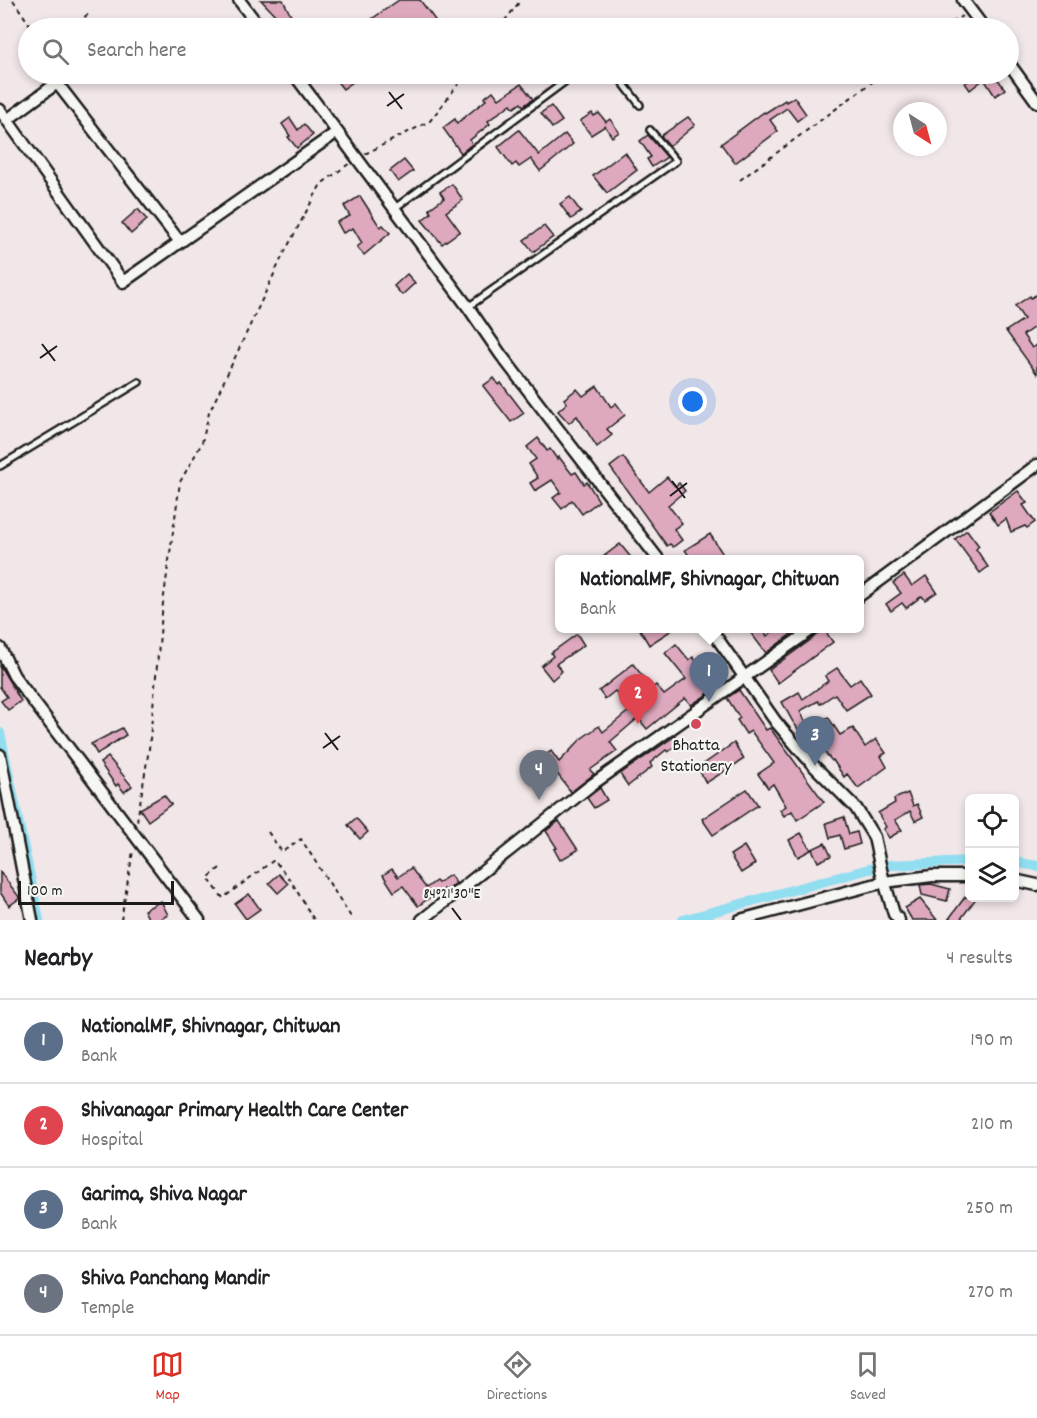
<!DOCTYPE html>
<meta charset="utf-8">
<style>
:root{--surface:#fff;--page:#f6f6f6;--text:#202124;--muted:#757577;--line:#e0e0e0;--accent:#d93025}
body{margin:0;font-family:Dekko,sans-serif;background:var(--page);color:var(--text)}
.controls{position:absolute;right:18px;bottom:18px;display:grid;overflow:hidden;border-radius:9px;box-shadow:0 3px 9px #0003}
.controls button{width:54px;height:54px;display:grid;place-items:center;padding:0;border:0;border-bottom:2px solid var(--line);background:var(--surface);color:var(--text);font:30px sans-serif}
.compass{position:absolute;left:893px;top:102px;width:54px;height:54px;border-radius:50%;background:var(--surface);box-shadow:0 3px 9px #0003;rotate:144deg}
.scale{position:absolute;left:18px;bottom:15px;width:156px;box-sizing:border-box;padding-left:6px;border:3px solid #1c1c1c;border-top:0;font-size:16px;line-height:21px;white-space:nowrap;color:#1c1c1c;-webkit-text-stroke:4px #f6f6f2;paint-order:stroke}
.you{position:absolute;left:693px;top:402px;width:21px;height:21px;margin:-15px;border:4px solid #fff;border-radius:50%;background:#1a73e8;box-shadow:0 0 0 9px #1a73e833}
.badge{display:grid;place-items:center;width:39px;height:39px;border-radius:50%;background:var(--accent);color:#fff;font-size:20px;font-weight:700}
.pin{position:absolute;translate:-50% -50px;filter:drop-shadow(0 2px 3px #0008)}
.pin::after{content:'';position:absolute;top:32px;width:21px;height:18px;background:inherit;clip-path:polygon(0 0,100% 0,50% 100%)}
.popup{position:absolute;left:555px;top:555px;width:309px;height:78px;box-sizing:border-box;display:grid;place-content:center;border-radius:9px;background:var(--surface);filter:drop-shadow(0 2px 4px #0005);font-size:20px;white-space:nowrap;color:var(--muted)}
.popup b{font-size:22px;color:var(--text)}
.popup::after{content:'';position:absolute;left:50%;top:100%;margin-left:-12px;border:12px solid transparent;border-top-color:var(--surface)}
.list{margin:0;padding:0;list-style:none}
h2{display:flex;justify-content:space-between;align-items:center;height:78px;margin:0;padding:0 24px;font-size:26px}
h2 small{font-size:20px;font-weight:400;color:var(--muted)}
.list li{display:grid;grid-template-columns:39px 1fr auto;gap:18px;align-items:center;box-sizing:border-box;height:84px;padding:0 24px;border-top:2px solid var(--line)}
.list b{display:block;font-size:22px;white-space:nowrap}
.list p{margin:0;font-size:20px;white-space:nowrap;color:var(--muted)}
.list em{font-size:20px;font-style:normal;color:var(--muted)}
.icon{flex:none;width:33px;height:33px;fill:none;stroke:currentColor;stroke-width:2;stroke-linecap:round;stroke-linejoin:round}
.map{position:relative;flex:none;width:1037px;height:920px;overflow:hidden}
.search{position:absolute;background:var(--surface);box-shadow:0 3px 9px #0003;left:18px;right:18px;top:18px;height:66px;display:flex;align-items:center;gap:15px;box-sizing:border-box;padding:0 21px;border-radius:33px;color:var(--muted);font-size:22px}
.sheet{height:414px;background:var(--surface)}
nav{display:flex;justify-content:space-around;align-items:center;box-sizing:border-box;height:84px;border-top:2px solid var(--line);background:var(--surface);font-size:16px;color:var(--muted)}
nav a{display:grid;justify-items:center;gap:3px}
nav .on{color:var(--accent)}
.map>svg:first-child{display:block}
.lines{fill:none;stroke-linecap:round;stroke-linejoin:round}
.canal{stroke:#91def1;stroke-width:10}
.building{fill:#dea8be;stroke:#1c1c1c;stroke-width:1.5}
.lane-casing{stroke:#1c1c1c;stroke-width:10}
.street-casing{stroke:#1c1c1c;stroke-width:15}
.path{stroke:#1c1c1c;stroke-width:2;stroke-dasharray:4.5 4.5;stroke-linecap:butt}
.lane{stroke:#f6f6f2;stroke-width:5}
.street{stroke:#f6f6f2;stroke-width:10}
.ticks{fill:none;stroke:#1c1c1c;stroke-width:2}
.poi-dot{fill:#d1495b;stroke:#f6f6f2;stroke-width:2}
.labels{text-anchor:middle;stroke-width:4.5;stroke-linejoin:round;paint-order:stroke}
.poi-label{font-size:18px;fill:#1c1c1c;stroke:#f6f6f2}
.ticks-label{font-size:15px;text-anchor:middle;fill:#1c1c1c;stroke:#f6f6f2;stroke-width:4.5;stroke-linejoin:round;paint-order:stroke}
</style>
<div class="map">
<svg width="1037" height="920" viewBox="0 0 1037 920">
<rect width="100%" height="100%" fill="#f1e6e8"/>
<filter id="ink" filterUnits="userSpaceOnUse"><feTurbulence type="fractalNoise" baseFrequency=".0167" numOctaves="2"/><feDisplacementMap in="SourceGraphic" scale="12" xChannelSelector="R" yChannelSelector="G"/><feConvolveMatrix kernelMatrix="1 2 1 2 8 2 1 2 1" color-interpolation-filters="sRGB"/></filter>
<g filter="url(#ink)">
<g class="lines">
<g class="canal">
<polyline points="0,733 39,920"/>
<polyline points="1014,862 1037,866"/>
<polyline points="683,920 869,869 891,865 970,861"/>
</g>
</g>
<g class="building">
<polygon points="261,0 283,0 297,28 281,28 274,20 277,17"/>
<polygon points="399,0 420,0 435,20 424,28 359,28"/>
<polygon points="331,74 364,74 343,89"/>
<polygon points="978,74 994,74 1005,89 995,96 984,79 970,90 965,83"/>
<polygon points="521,84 533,99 523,106 521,103 514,108 511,104 488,121 490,124 470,140 472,144 461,153 443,128 455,119 457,123 486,100 484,98 493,91 499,99"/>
<polygon points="794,97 806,114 797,121 787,108 770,120 778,131 735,163 721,144 764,112 765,113 785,100 786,102"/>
<polygon points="551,106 562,121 552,128 541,113"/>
<polygon points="592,113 594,116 599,113 606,122 610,119 619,132 612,137 605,126 591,135 580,121"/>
<polygon points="688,117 695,125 670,146 661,136"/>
<polygon points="290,118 298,130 304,124 313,135 297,148 288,137 290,136 282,124"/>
<polygon points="519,130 539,155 565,134 573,144 540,171 531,159 519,167 516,163 512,166 498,147"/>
<polygon points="648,135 667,157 652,167 647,159 651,157 640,141"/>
<polygon points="625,152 637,170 607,193 593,176"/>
<polygon points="404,160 413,171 398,182 390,171"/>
<polygon points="452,184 463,200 446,212 460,231 442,244 422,220 431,213 429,209 444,198 440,192"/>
<polygon points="360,196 380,227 383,225 390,233 364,255 357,247 362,243 353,228 343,233 337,222 350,216 344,206"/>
<polygon points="570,197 581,212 571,219 560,204"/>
<polygon points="138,209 147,220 131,234 122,223"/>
<polygon points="544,226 553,237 533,252 524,240"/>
<polygon points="407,274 415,283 402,295 394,286"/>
<polygon points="1037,294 1037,325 1023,335 1032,348 1037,345 1037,374 1006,331 1024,319 1015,306 1030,296 1031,298"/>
<polygon points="494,378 499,385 501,383 524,413 511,422 483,386"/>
<polygon points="597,386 611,407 616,403 625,415 607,429 612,435 597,447 577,416 569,423 558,411 567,403 564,399 577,389 583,396"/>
<polygon points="538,438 547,451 550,449 557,459 559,457 572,474 576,472 584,484 587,482 599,501 582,514 572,500 562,509 553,498 561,492 552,480 535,491 530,483 538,478 529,464 536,459 527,447"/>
<polygon points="623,457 649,492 667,477 675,486 679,483 685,491 668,505 682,523 674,529 682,540 673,547 670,544 667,546 610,467"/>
<polygon points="1018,491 1027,503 1023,505 1035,522 1027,528 1025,526 1011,532 1006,519 998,525 989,512"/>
<polygon points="967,530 979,546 976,549 988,567 980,573 955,539"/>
<polygon points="710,534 724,556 719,560 692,560 685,550"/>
<polygon points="620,544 633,560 599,560"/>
<polygon points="904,575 912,586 926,576 937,592 925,600 922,596 906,608 902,603 891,611 886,604 901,593 893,583"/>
<polygon points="639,628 675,628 649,645"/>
<polygon points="747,628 762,628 767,636 777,628 799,628 766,653"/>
<polygon points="823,628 833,642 778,683 769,670 812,639"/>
<polygon points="577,634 584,645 556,664 562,671 552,680 541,666 553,656 551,653"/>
<polygon points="676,644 689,660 693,657 701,668 707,663 724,683 691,705 685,698 647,729 638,718 610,742 617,751 590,770 594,774 571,792 549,763 541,770 536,763 551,751 559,762 582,738 599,726 603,732 630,710 615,691 605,699 599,691 633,664 652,688 656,685 664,695 686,679 665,653"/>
<polygon points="0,666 21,701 8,710 1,701 7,697 0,687"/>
<polygon points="837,668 850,685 860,678 871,694 846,710 835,694 820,704 818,701 800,711 809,729 828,717 840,735 853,728 865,747 876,739 886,753 881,756 887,767 858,788 847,774 844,777 833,760 832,761 815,741 810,745 793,722 782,702 799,692 803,699 828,681 825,676"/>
<polygon points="739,690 766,730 770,728 824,802 797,820 792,811 784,816 780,810 786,806 773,784 768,788 758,774 774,763 751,731 746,734 737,720 740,718 727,698"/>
<polygon points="122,728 126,735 97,754 91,744"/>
<polygon points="675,736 680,743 668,752 666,750 650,763 652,767 628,786 620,774"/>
<polygon points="734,743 744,759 706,783 698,768"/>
<polygon points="108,757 132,786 124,792 118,784 116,786 100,763"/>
<polygon points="600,788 607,800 594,808 587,798"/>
<polygon points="747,789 758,805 713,835 702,819"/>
<polygon points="908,793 913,806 917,804 923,817 915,821 910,811 895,820 902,830 889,838 883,829 886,827 878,813 895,803 894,799"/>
<polygon points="164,795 171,804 148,821 140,809"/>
<polygon points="844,817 849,834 857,832 860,844 844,849 840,835 830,838 826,823"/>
<polygon points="356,818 368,832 360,839 348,825"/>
<polygon points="559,821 578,850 560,860 554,849 557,848 546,831"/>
<polygon points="801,833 811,850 798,857 789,840"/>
<polygon points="825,843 831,856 818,862 812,849"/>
<polygon points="744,846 755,864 741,873 730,855"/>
<polygon points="411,868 426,888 436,881 438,883 450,875 456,883 446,891 444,889 439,894 438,892 418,906 403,886 394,892 383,875 392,869 398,877"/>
<polygon points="0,872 20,898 9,906 0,892"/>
<polygon points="279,874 288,884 278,893 269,883"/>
<polygon points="931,884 950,889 947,901 922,895 920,885"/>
<polygon points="249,894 260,909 246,919 235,904"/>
<polygon points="965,897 977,897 960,920 948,920"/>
<polygon points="920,899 937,920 912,920 905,908"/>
<polygon points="161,901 168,915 159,920 149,920 144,910"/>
</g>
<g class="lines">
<g class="lane-casing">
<g id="lane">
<polyline points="616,74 640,105"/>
<polyline points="395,208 575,74"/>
<polyline points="468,307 676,161 650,130"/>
<polyline points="0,466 139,382"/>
</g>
</g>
<g class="street-casing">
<g id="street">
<polyline points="239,0 260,28"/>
<polyline points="963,0 984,28"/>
<polyline points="1008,62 1037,102"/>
<polyline points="294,74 468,307 501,355 659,560"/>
<polyline points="0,110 123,282 337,132"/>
<polyline points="7,120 57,83 180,242"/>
<polyline points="859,596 1037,465"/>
<polyline points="710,628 776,722 813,765 856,808 874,837 882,874 894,914 899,920"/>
<polyline points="0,648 14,676 199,920"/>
<polyline points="0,755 32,920"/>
<polyline points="1014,880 1037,885"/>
<polyline points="422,920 590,786 814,628"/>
<polyline points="740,920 884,882 932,876 970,876"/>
</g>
</g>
<g class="path">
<polyline points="13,0 32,28"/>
<polyline points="70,28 91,12"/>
<polyline points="499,28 521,0"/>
<polyline points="944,28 962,16"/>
<polyline points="365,154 430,121 466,74"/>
<polyline points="740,180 883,74"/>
<polyline points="137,821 149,749 163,603 180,482 202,443 209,413 282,257 321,184 350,163"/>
<polyline points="268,832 282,852 301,839 353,920"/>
<polyline points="220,868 208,878 223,898 274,860 291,881 314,920"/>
<polyline points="121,920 133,851"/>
</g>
<use href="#lane" class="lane"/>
<use href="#street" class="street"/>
</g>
</g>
<path class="ticks" d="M389,92L402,109M387,106L404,94M42,344L55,361M40,358L57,346M672,481L685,498M670,496L687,483M325,733L338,750M323,748L340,736M452,908L461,920"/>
<circle class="poi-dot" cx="696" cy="724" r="6"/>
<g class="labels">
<g class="poi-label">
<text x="696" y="750">Bhatta<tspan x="696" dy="21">Stationery</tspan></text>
</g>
</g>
<g class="ticks-label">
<text x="452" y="898">84°21'30"E</text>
</g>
</svg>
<div class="controls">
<button><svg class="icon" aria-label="locate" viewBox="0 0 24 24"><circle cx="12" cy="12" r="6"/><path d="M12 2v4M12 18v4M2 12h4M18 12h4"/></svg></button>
<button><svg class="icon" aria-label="layers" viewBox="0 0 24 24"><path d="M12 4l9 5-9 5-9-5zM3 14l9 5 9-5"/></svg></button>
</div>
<svg class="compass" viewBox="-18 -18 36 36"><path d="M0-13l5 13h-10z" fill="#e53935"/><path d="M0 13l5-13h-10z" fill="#757577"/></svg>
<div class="scale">100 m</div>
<div class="you"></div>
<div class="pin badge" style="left:709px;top:702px;background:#5c6f8a">1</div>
<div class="popup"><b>NationalMF, Shivnagar, Chitwan</b>Bank</div>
<div class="pin badge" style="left:638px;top:724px;background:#e0444e">2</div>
<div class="pin badge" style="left:815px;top:766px;background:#5c6f8a">3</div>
<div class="pin badge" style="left:539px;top:800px;background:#6b7280">4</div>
<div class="search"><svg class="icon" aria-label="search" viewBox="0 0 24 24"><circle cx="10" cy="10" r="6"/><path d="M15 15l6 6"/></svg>Search here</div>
</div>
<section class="sheet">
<h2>Nearby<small>4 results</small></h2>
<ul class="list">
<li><span class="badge" style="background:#5c6f8a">1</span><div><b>NationalMF, Shivnagar, Chitwan</b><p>Bank</p></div><em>190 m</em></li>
<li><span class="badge" style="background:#e0444e">2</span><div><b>Shivanagar Primary Health Care Center</b><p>Hospital</p></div><em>210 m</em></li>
<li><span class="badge" style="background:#5c6f8a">3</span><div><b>Garima, Shiva Nagar</b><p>Bank</p></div><em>250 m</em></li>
<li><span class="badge" style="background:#6b7280">4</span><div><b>Shiva Panchang Mandir</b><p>Temple</p></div><em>270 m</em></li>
</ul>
</section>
<nav>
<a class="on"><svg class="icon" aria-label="map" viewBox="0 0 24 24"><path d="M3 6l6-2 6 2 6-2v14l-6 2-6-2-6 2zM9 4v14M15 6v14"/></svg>Map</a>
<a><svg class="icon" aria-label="directions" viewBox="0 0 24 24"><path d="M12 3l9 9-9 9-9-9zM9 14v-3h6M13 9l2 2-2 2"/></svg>Directions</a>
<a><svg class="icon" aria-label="saved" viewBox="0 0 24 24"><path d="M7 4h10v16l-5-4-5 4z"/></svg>Saved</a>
</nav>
